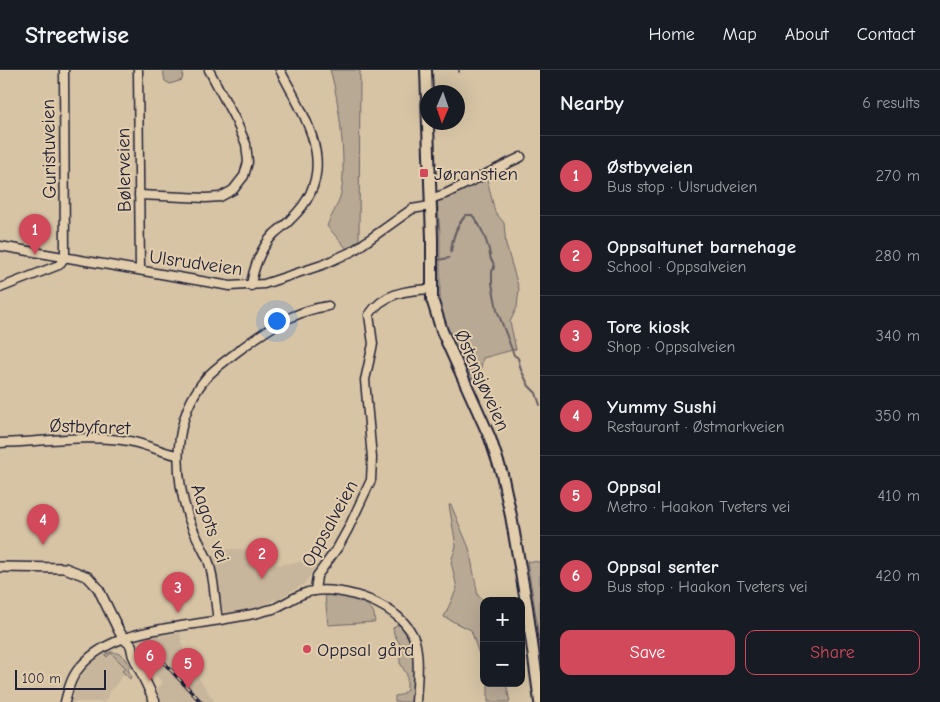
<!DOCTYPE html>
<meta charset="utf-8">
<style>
:root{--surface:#171b24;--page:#20242c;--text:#f1f3f6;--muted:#9ea1a6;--line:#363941;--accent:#d1495b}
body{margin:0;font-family:"Comic Neue",sans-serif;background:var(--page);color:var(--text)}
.controls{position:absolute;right:15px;bottom:15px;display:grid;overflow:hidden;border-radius:10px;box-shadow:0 5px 20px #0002}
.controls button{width:45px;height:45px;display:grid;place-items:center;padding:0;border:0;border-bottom:1px solid var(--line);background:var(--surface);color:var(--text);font:25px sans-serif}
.compass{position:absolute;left:420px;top:15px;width:45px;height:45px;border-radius:50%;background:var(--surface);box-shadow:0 5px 20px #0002;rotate:182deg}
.scale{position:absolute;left:15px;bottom:12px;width:91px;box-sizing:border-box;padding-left:5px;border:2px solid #22223b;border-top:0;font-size:14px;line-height:18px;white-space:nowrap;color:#22223b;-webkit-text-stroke:4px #e2ceac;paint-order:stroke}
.you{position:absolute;left:276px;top:250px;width:18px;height:18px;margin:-12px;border:4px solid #fff;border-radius:50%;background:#1a73e8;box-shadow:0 0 0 8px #1a73e833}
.badge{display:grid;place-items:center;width:32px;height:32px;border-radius:50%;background:var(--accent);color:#fff;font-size:16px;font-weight:700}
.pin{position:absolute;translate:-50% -41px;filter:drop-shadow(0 1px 2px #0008)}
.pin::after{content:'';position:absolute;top:26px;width:18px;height:15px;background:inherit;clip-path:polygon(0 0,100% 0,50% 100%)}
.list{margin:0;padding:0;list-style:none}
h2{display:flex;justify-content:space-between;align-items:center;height:65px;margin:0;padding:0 20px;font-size:21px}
h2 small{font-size:16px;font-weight:400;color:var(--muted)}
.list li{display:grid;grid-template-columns:32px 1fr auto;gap:15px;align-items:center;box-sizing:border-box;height:80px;padding:0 20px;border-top:1px solid var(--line)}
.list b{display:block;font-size:19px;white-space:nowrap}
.list p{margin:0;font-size:16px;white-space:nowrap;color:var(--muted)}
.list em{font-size:16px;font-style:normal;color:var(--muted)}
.actions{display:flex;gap:10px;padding:15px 20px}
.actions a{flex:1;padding:11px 0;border:1px solid var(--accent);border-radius:10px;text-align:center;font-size:18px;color:var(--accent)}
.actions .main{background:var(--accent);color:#fff}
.map{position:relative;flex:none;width:540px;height:632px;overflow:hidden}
header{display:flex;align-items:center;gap:30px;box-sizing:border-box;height:70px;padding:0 25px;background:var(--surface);border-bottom:1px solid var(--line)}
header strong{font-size:24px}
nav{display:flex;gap:28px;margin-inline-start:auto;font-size:18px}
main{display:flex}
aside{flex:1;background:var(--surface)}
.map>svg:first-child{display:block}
.built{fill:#c8b69c}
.green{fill:#b8a994;stroke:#6d6668}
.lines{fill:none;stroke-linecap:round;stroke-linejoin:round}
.stream{stroke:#655d62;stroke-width:2}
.minor-casing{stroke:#22223b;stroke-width:11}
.tertiary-casing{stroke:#22223b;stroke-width:12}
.secondary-casing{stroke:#22223b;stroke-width:14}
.minor{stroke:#e2ceac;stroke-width:8}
.tertiary{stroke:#e2ceac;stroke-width:9}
.secondary{stroke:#e2ceac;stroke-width:10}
.rail-casing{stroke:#22223b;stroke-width:4}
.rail{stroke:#e2ceac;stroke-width:2;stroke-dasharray:5.5;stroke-linecap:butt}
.poi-dot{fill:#d1495b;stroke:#e2ceac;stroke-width:2}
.labels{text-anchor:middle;stroke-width:4;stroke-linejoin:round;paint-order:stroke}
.street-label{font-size:19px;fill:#22223b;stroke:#e2ceac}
.poi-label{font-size:19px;fill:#22223b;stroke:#e2ceac;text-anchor:start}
</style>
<header>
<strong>Streetwise</strong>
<nav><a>Home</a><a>Map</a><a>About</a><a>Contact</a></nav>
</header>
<main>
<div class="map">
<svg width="540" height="632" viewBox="0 0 540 632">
<rect width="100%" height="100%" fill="#d7c4a5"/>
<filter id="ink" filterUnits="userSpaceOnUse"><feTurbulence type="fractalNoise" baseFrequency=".02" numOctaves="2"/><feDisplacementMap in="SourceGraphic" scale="10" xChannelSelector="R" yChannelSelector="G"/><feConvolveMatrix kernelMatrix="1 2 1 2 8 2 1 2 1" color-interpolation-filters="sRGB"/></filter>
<g filter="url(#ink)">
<g class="built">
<polygon points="236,479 257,480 259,482 260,497 315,490 317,495 304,514 277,530 274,530 261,536 225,543 221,537 214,486 216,480"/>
<polygon points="180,563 186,595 198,607 215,632 162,632 157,619 163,613 152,601 149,603 141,585 140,578 143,572 149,567"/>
<polygon points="108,582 119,583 124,586 130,596 108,625 105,632 71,632 79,609 86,599 95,591"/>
</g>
<g class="green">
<polygon points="163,0 181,0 183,4 182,10 170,14 165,11"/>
<path d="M330,0H360L359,170L347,179L327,156C331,146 337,137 340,127C348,102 339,26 330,0Z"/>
<polygon points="486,105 495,142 504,153 506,175 519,219 517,237 510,252 516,279 483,288 479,307 472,309 440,244 440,162 437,129"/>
<polygon points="449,435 451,435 469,478 478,526 484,531 484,599 471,560 444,547 457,518 451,492 456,476"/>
<polygon points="527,491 540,492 540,587 537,552"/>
<path d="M325,525C339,524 362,527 372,540C375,543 374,548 375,552L328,555Z"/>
<path d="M396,555H400C418,576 413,607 412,632H395V626L401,625L407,620V605L400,593V574L394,564L393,558Z"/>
<path d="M111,582C121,583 126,587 130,596L128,600L131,606L130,609L122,601L126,598L111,583L107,587L105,585L106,584Z"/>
<polygon points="488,613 506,613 510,632 488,632"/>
</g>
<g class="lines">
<g class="stream">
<polyline points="459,0 459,2"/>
<path d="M451,182C452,168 456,156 466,145H472C482,156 489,176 491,190L493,192L494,198L492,201V213L497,240L514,285L518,288L521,300L529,316L536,323L540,335"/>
<polyline points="438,190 449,188"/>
</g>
<g class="minor-casing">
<g id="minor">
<polyline points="138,0 140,200"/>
<polyline points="139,125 206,128 220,127 233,120 244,106 248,92 246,74 236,51 209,0"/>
<polyline points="430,129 445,124 521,87"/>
<polyline points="0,176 230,216 264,214 322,195 353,181 412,139 430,136"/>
<path d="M251,216C253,199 261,177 274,164C279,159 286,155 291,149C342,101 306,49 280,0"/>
<polyline points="0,218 59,195 65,187 64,0"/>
<path d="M0,373C43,372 86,364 129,371C145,374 161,382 177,385"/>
<path d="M315,521L317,506L338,477L348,459L371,410L372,388L365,310L373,274L369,245C383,223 407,220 431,219"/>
<path d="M218,549C214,530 215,508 208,490C202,477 195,465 190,452C173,404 172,349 206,308C215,298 227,290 238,281C266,260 293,241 328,236"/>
<path d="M65,632C68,620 71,607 80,597C109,563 160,559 201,553C220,550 239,547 258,543C263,541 268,540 273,539C285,534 295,526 308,522C341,514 404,535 415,571C420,590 417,613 416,632"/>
</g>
</g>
<g class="tertiary-casing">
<polyline id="tertiary" points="0,497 65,498 88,507 98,518 119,561 124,569 131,575 133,585 155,632"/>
</g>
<g class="secondary-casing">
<polyline id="secondary" points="426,0 432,168 432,229 442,261 490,368 502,404 511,446 527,537 540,632"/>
</g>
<use href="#minor" class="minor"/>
<use href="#tertiary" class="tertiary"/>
<use href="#secondary" class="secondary"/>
<g class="rail-casing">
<polyline id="rail" points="155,583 201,632"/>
</g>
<use href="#rail" class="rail"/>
</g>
</g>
<g class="poi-dot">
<rect x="419" y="98" width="10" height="10" rx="2.5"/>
<circle cx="307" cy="579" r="5"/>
</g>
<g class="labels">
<g class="street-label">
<text transform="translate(48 79) rotate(-91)" y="7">Guristuveien</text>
<text transform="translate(123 100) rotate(-91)" y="7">Bølerveien</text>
<text transform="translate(196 192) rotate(8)" y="7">Ulsrudveien</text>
<text transform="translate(483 310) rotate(66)" y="7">Østensjøveien</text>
<text transform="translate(90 356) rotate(2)" y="7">Østbyfaret</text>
<text transform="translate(211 453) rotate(71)" y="7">Aagots vei</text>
<text transform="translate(329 453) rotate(-61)" y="7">Oppsalveien</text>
</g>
<g class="poi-label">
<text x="434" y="110">Jøranstien</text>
<text x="317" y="586">Oppsal gård</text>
</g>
</g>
</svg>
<div class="controls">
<button>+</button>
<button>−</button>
</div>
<svg class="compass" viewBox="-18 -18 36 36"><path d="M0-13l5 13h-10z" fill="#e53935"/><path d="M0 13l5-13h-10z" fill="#9ea1a6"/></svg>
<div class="scale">100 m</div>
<div class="you"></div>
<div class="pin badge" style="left:35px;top:185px">1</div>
<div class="pin badge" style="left:262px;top:509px">2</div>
<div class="pin badge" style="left:178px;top:543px">3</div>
<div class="pin badge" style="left:43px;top:475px">4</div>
<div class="pin badge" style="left:188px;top:619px">5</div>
<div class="pin badge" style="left:150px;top:611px">6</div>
</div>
<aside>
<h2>Nearby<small>6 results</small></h2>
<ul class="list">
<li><span class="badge">1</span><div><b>Østbyveien</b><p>Bus stop · Ulsrudveien</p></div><em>270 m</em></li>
<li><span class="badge">2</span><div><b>Oppsaltunet barnehage</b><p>School · Oppsalveien</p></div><em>280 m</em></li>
<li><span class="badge">3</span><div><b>Tore kiosk</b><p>Shop · Oppsalveien</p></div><em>340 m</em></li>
<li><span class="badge">4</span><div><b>Yummy Sushi</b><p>Restaurant · Østmarkveien</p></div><em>350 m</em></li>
<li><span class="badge">5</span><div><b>Oppsal</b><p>Metro · Haakon Tveters vei</p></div><em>410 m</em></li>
<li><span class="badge">6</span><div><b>Oppsal senter</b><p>Bus stop · Haakon Tveters vei</p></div><em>420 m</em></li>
</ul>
<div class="actions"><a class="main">Save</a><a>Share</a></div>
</aside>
</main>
